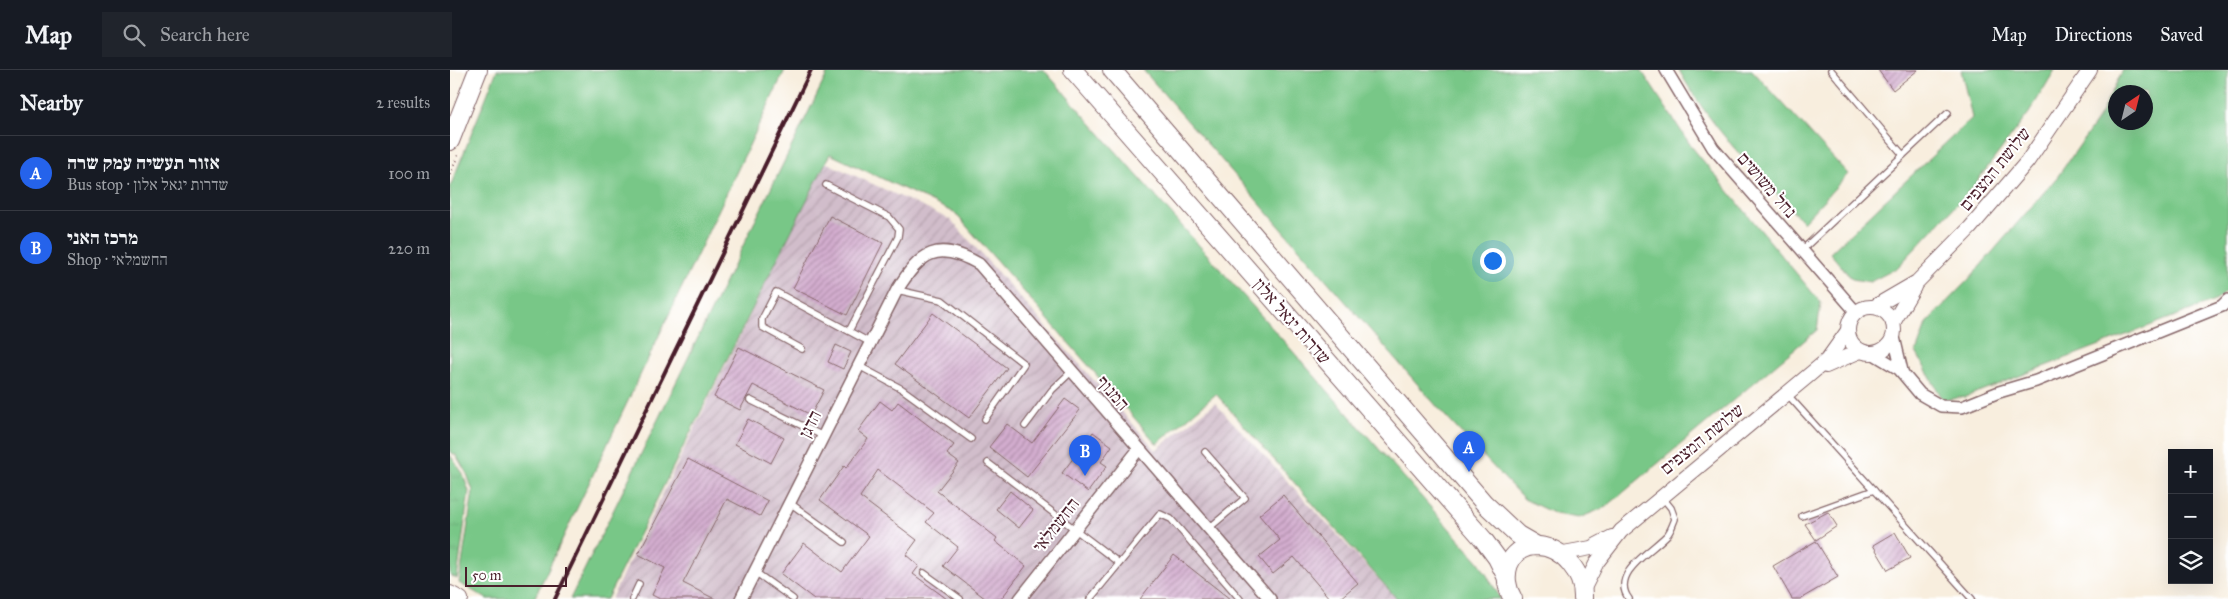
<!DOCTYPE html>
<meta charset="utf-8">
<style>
:root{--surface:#171b24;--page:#20242c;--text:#f1f3f6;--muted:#9ea1a6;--line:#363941;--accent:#2563eb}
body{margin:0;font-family:"IM FELL Great Primer","Frank Ruhl Libre",serif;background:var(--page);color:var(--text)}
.controls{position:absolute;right:15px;bottom:15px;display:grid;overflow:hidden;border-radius:0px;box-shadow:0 5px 20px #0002}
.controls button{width:45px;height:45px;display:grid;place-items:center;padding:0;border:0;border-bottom:1px solid var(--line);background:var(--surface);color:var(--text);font:25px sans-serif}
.compass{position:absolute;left:1658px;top:15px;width:45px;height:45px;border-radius:50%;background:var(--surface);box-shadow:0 5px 20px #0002;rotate:35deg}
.scale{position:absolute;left:15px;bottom:12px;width:102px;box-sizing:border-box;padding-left:5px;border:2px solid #4a1f2b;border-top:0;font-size:14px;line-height:18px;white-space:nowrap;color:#4a1f2b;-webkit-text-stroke:4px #fff;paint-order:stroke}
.you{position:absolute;left:1042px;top:190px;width:18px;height:18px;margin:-12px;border:4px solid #fff;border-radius:50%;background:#1a73e8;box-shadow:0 0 0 8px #1a73e833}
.badge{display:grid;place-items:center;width:32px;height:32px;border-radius:50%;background:var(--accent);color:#fff;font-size:16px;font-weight:700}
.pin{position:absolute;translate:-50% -41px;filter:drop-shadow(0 1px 2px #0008)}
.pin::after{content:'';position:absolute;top:26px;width:18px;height:15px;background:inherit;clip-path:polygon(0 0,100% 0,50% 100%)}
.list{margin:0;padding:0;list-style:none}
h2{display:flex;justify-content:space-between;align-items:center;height:65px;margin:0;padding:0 20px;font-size:21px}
h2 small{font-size:16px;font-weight:400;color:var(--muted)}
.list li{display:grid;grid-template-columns:32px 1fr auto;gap:15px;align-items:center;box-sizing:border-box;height:75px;padding:0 20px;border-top:1px solid var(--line)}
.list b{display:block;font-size:19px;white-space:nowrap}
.list p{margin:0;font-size:16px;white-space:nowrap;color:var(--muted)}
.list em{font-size:16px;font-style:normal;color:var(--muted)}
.icon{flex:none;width:28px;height:28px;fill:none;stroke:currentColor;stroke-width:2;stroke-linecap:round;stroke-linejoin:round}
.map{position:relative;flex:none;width:1778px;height:529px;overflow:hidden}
header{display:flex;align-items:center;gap:30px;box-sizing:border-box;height:70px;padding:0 25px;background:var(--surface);border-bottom:1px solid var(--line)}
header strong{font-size:24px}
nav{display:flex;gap:28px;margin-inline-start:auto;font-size:18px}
.search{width:350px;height:45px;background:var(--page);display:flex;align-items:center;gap:12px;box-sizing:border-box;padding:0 18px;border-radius:0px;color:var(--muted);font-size:19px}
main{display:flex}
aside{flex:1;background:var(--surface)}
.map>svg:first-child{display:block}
.industrial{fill:url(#industrial-furrows)}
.grass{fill:#78c787;stroke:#617359;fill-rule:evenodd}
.park{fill:url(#park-tufts);stroke:#617359}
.building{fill:url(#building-hatch)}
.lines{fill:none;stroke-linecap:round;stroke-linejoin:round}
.service-casing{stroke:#87676a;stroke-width:8}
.minor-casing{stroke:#87676a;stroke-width:14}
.tertiary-casing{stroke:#87676a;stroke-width:16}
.primary-casing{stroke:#87676a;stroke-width:20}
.trunk-casing{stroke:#87676a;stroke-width:20}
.path{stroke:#87676a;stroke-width:2.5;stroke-dasharray:1 4;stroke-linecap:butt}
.service{stroke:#fff;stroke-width:5.5}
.minor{stroke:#fff;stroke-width:11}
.tertiary{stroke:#fff;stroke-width:14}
.primary{stroke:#fff;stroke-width:18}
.trunk{stroke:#fff;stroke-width:18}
.rail{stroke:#4a1f2b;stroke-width:4}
.labels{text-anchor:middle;stroke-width:4;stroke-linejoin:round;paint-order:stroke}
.street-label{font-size:18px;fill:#4a1f2b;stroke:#fff}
</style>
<header>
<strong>Map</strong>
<div class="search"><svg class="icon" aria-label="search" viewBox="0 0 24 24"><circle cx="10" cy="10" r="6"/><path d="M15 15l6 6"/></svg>Search here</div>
<nav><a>Map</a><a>Directions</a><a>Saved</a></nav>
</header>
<main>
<aside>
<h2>Nearby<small>2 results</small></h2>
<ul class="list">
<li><span class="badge">A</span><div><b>אזור תעשיה עמק שרה</b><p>Bus stop · שדרות יגאל אלון</p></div><em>100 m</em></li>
<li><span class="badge">B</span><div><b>מרכז האני</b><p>Shop · החשמלאי</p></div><em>220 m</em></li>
</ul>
</aside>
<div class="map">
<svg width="1778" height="529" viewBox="0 0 1778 529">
<defs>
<pattern id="industrial-furrows" width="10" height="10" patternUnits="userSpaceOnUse" patternTransform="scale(1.25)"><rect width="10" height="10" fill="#d1bdcb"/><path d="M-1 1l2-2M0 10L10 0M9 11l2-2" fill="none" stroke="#b5a2ae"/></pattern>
<pattern id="park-tufts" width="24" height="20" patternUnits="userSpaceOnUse" patternTransform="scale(1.25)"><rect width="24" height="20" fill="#78c787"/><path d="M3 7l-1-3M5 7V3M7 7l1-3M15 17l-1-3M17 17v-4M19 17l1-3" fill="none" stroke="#69aa75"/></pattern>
<pattern id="building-hatch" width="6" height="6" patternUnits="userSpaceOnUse" patternTransform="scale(1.25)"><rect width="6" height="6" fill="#d3adcf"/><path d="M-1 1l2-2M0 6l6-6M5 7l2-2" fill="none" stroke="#ad8ca8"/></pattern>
</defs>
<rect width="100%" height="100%" fill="#fff"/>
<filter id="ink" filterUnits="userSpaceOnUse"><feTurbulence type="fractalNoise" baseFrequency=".02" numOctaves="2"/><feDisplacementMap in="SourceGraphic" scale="10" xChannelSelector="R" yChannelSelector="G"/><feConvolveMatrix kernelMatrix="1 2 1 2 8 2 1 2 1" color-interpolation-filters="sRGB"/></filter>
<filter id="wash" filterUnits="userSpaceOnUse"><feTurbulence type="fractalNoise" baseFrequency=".0096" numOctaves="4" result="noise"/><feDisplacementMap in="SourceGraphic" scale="20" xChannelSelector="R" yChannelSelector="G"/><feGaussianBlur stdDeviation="1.12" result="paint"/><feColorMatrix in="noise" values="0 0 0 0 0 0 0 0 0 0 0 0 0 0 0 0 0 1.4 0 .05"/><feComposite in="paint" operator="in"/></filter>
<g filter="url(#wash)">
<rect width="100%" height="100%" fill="#f8eede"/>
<polygon class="industrial" points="375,92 501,150 706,380 765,333 947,529 161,529"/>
<g class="grass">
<polygon points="47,0 335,0 84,529 37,529 9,513 23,421 17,404 6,385 0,382 0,117"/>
<polygon points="379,0 594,0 1029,492 1051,529 947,529 766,324 707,374 505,143 380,84 157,529 120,529"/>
<polygon points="693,0 1191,0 1241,76 1371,233 1367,260 1156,437 1129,448 1105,444 1074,429 997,348"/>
<path d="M1229,0H1302L1398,104L1353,152C1308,104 1260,58 1229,0Z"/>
<polygon points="1511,0 1605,0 1579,43 1521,119 1447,198 1420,212 1402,209 1380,183 1522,48"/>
<path d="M1673,0H1778V219L1767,230L1515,327L1493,330L1466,282L1477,252L1519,209L1608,106L1648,49ZM1666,22H1696V52H1666Z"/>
</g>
<polygon class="park" points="0,385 12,402 19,421 7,509 0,505"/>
<g id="blocks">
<g class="building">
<polygon points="1428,0 1468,0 1443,20"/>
<polygon points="380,146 433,173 397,245 343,218"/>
<polygon points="483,243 557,298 519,348 445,294"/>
<polygon points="386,275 401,282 393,299 378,292"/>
<polygon points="289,277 374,320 361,345 303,315 290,340 264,327"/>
<polygon points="615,329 630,340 577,407 539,377 557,354 582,373"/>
<polygon points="430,331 442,340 448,332 504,375 497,384 509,393 487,421 547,468 545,471 576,496 551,529 536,529 493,496 508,477 476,452 484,443 428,400 410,427 467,470 456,485 469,496 463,504 497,529 364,529 331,504 354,473 392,502 419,466 370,430 394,396 396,398 418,369 408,361"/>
<polygon points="298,349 334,368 321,393 285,374"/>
<polygon points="643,362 662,376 651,392 657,396 638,422 612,403"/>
<polygon points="238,389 318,431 310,446 277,429 233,513 265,529 210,529 202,525 215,498 188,484"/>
<polygon points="560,421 583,440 569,458 546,439"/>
<polygon points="833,425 908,513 889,529 880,529 844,487 823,504 809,487 830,470 809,445"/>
<polygon points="1378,442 1387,456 1366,470 1355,454"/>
<polygon points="1445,462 1460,488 1438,500 1423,475"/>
<polygon points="1366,471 1388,507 1350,529 1342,529 1323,496"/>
<polygon points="724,485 780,529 690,529"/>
</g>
</g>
</g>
<g filter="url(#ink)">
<use href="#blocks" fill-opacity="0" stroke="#87676a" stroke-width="1"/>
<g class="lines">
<g class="service-casing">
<g id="service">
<polyline points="1381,0 1453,85"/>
<polyline points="376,115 439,147 449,159 448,167 399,261"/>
<polyline points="1352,180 1498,43"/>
<polyline points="447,220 492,230 574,294 535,349"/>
<polyline points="352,279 312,257 312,249 326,222 421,273"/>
<polyline points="409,296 452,319 521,369"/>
<polyline points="1337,324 1522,529"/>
<polyline points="300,330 373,366"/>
<polyline points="575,356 602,320 622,301"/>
<polyline points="755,382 795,428 758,459"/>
<polyline points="538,393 669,493"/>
<polyline points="340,433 394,472"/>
<polyline points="1352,446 1424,420"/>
<polyline points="305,502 343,529"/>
<polyline points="474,503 510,529"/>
<polyline points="182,529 189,514"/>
<polyline points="640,529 710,444 721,449 790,529"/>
<path d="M1179,529C1159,503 1204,480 1218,464C1221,460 1223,454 1225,449L1221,438L1212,427"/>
</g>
</g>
<g class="minor-casing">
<g id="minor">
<polyline points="1216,0 1263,78 1406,242"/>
<polyline points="1444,267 1452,301"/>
<polyline points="1424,284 1449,299 1470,324 1491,336 1512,337 1549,322 1586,311 1772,236 1778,230"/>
<path d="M291,529L447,220C471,182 487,170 529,194L820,529"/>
<polyline points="570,529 689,379"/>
</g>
</g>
<g class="tertiary-casing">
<g id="tertiary">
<circle cx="1421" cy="260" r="23"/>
<polyline points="1424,237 1467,212 1520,158 1577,92 1640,0"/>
<polyline points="1443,253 1464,217"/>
<polyline points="1376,296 1410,281"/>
<polyline points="1108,484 1141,478 1162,467"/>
<polyline points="1134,518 1147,492 1171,461 1358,306 1377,290 1397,262"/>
<polyline points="0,523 11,529"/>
</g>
</g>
<g class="primary-casing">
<polyline id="primary" points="0,71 28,0"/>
</g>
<g class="trunk-casing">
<g id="trunk">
<polyline points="623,0 1033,469 1047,488 1056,506"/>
<polyline points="662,0 1034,433 1068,465 1087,476"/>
<path d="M1063,529C1050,508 1057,477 1086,476C1113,476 1134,504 1133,529"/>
</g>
</g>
<polyline class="path" points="0,105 9,83"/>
<use href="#service" class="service"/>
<use href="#minor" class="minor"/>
<use href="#tertiary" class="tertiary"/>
<use href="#primary" class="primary"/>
<use href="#trunk" class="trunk"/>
<polyline class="rail" points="105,529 361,0"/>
</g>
</g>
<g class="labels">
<g class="street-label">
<text transform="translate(1545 99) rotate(-51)" y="6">שלושת המצפים</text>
<text transform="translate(1317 115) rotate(49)" y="6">נחל משושים</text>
<text transform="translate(842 251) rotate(49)" y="6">שדרות יגאל אלון</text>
<text transform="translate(663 323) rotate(49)" y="6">המנוף</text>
<text transform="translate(360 354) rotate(-63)" y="6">הדגן</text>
<text transform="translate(1252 369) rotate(-39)" y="6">שלושת המצפים</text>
<text transform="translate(606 455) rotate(-52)" y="6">החשמלאי</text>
</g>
</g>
</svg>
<div class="controls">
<button>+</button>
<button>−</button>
<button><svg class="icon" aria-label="layers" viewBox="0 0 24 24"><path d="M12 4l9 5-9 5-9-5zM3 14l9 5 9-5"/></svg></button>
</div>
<svg class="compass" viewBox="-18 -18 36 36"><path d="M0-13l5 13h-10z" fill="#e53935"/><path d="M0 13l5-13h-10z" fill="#9ea1a6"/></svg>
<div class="scale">50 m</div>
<div class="you"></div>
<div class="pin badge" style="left:1019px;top:402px">A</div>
<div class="pin badge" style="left:635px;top:406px">B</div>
</div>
</main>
